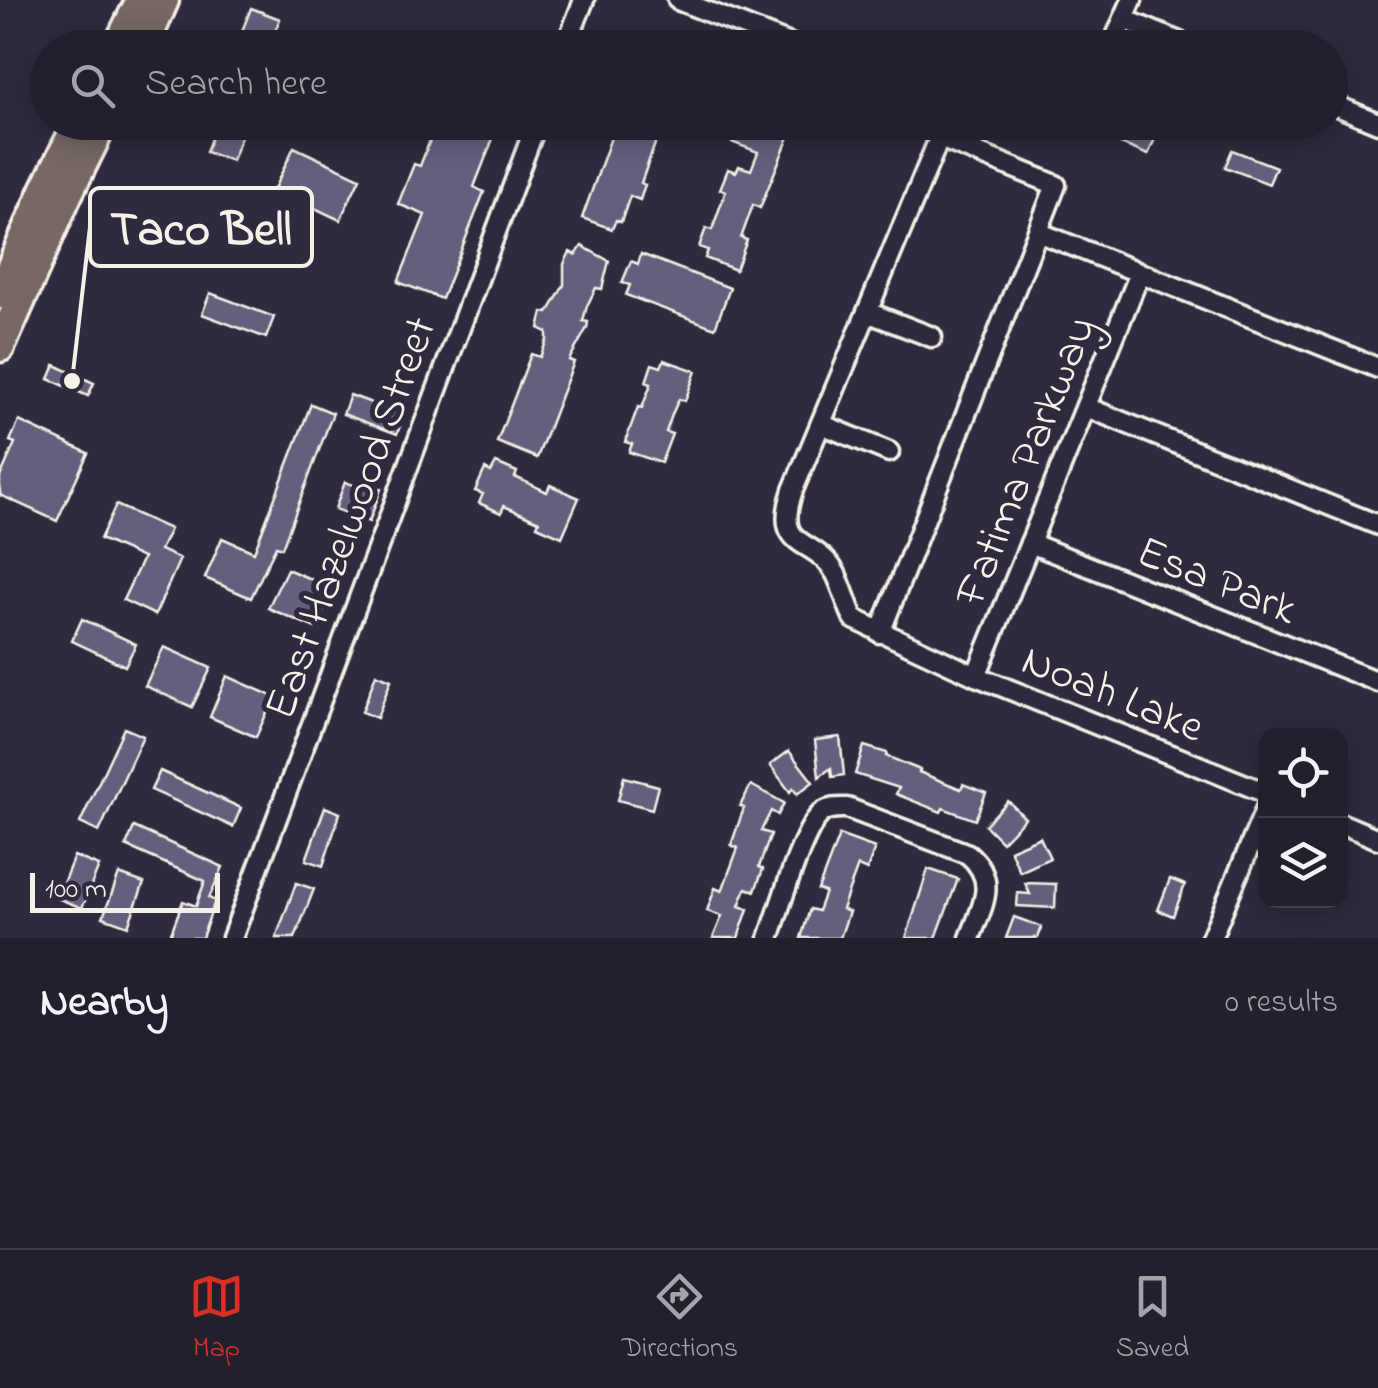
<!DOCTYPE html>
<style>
:root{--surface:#23202e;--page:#2b2836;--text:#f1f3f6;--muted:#a3a3aa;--line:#403e4a;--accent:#d93025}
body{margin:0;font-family:"Indie Flower",sans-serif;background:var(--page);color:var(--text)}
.controls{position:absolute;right:30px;bottom:30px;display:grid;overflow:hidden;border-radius:20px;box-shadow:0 5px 25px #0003}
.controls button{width:90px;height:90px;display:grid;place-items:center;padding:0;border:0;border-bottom:2px solid var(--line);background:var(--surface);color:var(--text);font:50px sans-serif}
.scale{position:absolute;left:30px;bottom:25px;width:190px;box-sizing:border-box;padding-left:10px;border:5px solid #f4f1e8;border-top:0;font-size:28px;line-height:35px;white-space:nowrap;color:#f4f1e8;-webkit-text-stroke:8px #2f2a3d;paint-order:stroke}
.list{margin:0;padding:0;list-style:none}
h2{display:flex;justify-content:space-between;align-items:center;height:130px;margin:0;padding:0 40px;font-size:42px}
h2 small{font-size:32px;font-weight:400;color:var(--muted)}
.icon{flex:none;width:55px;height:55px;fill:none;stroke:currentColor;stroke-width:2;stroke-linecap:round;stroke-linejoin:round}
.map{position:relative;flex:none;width:1378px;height:938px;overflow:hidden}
.search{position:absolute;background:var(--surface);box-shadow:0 5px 25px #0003;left:30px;right:30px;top:30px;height:110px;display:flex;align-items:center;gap:25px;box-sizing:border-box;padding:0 35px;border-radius:55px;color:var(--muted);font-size:38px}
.sheet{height:310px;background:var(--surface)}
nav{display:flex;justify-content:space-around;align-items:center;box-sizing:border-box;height:140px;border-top:2px solid var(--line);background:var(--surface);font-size:28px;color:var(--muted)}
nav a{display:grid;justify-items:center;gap:5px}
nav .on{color:var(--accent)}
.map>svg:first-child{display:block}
.building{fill:#645e7c;stroke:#f4f1e8;stroke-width:2.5}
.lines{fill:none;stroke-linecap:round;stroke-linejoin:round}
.minor-casing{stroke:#f4f1e8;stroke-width:25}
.highway-casing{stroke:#f4f1e8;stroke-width:35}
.minor{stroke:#2f2a3d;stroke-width:18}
.highway{stroke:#776864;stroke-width:28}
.labels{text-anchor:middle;stroke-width:10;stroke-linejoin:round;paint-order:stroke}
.street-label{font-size:45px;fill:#f4f1e8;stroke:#2f2a3d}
.leader{fill:none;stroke:#f4f1e8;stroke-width:4}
.callout-dot{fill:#f4f1e8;stroke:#2f2a3d;stroke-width:4}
.callout{fill:#2f2a3d;stroke:#f4f1e8;stroke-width:4}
.callout-label{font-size:48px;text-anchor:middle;font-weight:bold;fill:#f4f1e8}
</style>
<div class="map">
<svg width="1378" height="938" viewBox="0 0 1378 938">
<rect width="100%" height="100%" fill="#2f2a3d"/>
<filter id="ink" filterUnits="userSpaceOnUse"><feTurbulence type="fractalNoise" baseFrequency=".01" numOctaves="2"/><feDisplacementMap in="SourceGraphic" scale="20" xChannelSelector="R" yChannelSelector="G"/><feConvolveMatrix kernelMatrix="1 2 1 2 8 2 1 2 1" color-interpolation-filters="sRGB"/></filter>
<g filter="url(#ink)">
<g class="building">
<polygon points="251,8 280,19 272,38 294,48 246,48 237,44"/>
<polygon points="217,122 246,122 232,161 206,152"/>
<polygon points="437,122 473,122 496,131 474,187 484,192 442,299 398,282 425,215 398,204 414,164 420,166"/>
<polygon points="623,122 657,122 650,139 656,141 641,183 645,185 640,200 630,196 621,222 616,220 612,229 582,218 614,129 620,131"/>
<polygon points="679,122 795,122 760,208 753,205 741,238 747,240 736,270 705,258 708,250 699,247 706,228 712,230 720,207 726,191 720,189 728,169 736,172 739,166 751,170 758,152"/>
<polygon points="1100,122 1129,122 1157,134 1148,155 1096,134"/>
<polygon points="294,147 360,178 340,220 274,189"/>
<polygon points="1232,150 1276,167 1269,184 1225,167"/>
<polygon points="582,246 609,261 602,289 596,288 587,306 583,321 588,322 587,328 569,360 574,362 537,458 497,442 531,354 540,357 547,340 547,332 539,328 543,312 548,313 564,285 564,264 570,252 576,255"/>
<polygon points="641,254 730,288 715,328 626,295 630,285 622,283 631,261 638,264"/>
<polygon points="210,293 274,317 266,338 202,314"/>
<polygon points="664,360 696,371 685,401 679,399 673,412 666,432 672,434 661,463 629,452 632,444 625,442 638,407 642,408 651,384 646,382 652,364 661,367"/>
<polygon points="55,365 94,383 88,396 49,379"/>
<polygon points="350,395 404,415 397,434 343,414"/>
<polygon points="311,404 333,413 282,548 276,546 251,598 205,578 222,538 254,552"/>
<polygon points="19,421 88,453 57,521 0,495 0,477 15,443 10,441"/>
<polygon points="496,463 517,472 515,477 547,492 550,485 579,498 562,537 537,526 539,521 504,506 501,513 479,503 483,494 475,491 485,469 491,472"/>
<polygon points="345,482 361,488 363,482 381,489 369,522 335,509"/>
<polygon points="116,505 170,529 160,550 180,559 155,615 123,600 143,558 100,539"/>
<polygon points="287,569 334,589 315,628 268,608"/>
<polygon points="82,619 136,644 125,666 72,641"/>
<polygon points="164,647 211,668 192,707 145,686"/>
<polygon points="376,674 391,680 377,718 362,712"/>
<polygon points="227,676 274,697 256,737 210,717"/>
<polygon points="124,728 143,736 99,832 80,823"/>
<polygon points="840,737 844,775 832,777 831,768 819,777 815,740"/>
<polygon points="864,746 887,753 886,756 920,770 919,772 961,789 963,784 986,793 975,820 943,808 941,812 896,794 899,788 855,774"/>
<polygon points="789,751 813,782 797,794 793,788 790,792 770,765"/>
<polygon points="160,771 241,808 233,827 151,790"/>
<polygon points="624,777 658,786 652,809 618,800"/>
<polygon points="751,785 784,803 778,815 771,811 761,831 771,834 759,867 763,869 755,891 746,888 739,906 748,909 738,938 713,938 722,916 707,911 715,888 722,891 738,848 731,845 744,808 740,806"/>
<polygon points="1008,801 1025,818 1002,842 985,825"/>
<polygon points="325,807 340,813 323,866 306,860"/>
<polygon points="134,827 223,867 209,898 215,901 202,938 169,938 183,901 196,906 205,881 126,846"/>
<polygon points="839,835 875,848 867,870 858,866 842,909 849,912 840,938 801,938 810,909 818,911 825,892 818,890"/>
<polygon points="1040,837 1050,858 1020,872 1010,850"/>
<polygon points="74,856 99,866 82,908 57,898"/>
<polygon points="928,869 958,879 936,938 906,938"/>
<polygon points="119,874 144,883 128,926 103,917"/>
<polygon points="1170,879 1185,885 1173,916 1158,910"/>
<polygon points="296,883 314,889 295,938 276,938"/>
<polygon points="1025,883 1056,884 1055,908 1017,906 1018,893 1030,894"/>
<polygon points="1014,917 1042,927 1038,938 1006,938"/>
</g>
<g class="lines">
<g class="minor-casing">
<g id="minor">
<polyline points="678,0 800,48"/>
<polyline points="1124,19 1194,48"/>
<polyline points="565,48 584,0"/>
<polyline points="1111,48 1132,0"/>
<polyline points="1330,103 1378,123"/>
<path d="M946,122L793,490C772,553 815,535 836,574C843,588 847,605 854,619L976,676L1266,793"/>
<polyline points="1038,232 1378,368"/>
<polyline points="867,312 932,337"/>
<polyline points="1086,407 1378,525"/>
<polyline points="821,424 889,452"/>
<polyline points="1030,543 1378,682"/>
<polyline points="880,633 1056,185 940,138"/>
<polyline points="976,676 1140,273"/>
<polyline points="1340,823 1378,839"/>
<polyline points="232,938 537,122"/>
<path d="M769,938C779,911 803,826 823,812C831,807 838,808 847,808L968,854C999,881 982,906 970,938"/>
<polyline points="1211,938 1266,808"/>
</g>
</g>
<g class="highway-casing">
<g id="highway">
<polyline points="117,48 141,0"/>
<polyline points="143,48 164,0"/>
<polyline points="0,294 46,188 79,122"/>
<polyline points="0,347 67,195 103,122"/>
</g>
</g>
<use href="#minor" class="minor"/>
<use href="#highway" class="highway"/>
</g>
</g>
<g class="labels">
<g class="street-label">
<text transform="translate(1023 460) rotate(-68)" y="16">Fatima Parkway</text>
<text transform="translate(348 517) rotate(-70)" y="16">East Hazelwood Street</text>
<text transform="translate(1218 578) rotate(22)" y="16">Esa Park</text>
<text transform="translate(1114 691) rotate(22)" y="16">Noah Lake</text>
</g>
</g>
<path class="leader" d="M72 381L90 227"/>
<circle class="callout-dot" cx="72" cy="381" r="10"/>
<rect class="callout" x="90" y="188" width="222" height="78" rx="10"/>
<g class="callout-label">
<text x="201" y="244">Taco Bell</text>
</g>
</svg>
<div class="controls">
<button><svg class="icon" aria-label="locate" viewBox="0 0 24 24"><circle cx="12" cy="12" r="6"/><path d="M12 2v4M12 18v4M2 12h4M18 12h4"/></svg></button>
<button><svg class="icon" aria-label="layers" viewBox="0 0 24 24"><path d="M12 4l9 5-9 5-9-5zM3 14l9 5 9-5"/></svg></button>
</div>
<div class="scale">100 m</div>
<div class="search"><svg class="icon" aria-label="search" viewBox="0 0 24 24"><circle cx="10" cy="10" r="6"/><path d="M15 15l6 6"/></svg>Search here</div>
</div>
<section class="sheet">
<h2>Nearby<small>0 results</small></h2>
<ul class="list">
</ul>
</section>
<nav>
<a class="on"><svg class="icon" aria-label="map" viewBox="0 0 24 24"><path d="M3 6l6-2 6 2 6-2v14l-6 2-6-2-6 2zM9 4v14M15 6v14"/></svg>Map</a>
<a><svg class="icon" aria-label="directions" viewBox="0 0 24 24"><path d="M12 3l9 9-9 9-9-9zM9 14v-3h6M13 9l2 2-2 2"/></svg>Directions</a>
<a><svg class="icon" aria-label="saved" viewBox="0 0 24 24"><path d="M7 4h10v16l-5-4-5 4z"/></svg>Saved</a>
</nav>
